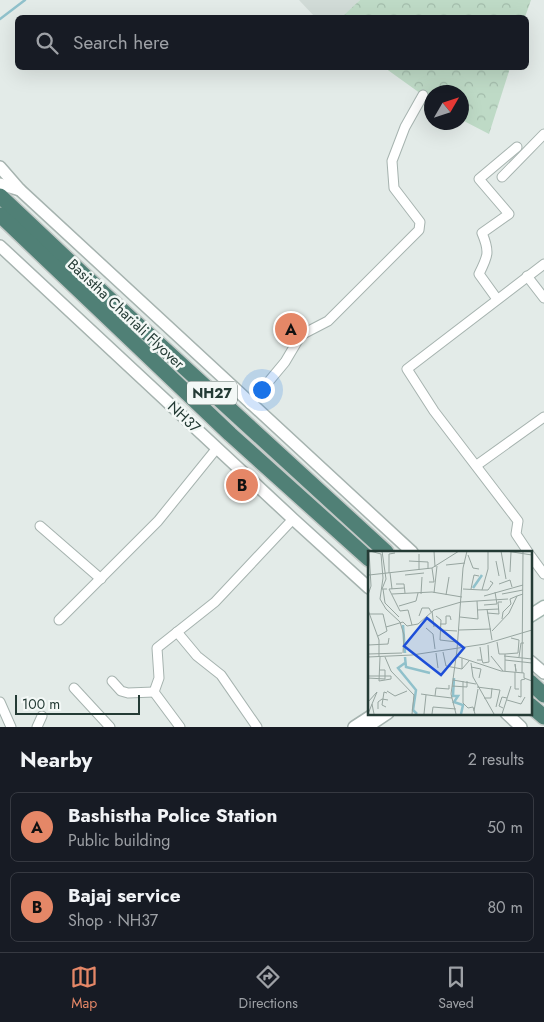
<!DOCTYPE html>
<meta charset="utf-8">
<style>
:root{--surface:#171b24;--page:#242831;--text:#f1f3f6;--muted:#9ea1a6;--line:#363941;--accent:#e58767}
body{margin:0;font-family:Jost,sans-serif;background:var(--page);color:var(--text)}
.compass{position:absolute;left:424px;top:85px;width:45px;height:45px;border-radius:50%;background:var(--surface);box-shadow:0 5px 20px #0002;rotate:51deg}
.scale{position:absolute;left:15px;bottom:12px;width:125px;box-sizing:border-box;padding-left:5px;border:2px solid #243b35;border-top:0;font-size:14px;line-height:18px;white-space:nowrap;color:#243b35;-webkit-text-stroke:4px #f3f8f6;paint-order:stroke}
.you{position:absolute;left:261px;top:389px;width:18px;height:18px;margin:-12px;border:4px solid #fff;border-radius:50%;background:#1a73e8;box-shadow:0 0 0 8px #1a73e833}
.badge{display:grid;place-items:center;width:32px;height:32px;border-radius:50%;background:var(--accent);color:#111;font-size:16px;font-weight:700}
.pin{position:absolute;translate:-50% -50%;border:2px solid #fff;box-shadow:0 1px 5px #0006}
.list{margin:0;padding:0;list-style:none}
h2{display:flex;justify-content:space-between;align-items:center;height:65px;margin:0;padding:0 20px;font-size:21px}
h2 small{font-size:16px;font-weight:400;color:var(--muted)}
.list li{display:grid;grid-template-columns:32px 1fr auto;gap:15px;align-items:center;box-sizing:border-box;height:70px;margin:0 10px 10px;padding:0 10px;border:1px solid var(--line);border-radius:8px}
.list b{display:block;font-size:19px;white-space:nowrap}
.list p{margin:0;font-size:16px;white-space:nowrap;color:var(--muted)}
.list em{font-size:16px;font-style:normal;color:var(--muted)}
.icon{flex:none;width:28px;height:28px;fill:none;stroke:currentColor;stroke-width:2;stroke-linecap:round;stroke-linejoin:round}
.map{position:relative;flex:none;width:544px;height:727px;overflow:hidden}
.search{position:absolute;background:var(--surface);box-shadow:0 5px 20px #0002;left:15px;right:15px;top:15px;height:55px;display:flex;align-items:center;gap:12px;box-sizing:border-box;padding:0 18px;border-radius:8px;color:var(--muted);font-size:19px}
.sheet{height:225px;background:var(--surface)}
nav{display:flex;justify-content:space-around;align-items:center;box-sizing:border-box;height:70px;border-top:1px solid var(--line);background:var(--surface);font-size:14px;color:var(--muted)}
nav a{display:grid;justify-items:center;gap:2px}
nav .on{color:var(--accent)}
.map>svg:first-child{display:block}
.built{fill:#d1dbd7}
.park{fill:url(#park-crowns)}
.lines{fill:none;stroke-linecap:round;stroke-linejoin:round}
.stream{stroke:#90c1cb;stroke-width:2.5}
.minor-casing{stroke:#a6b3af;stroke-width:11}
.tertiary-casing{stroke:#a6b3af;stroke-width:14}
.secondary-casing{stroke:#a2b6af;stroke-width:15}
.trunk-casing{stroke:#c2c8c6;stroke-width:18}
.minor{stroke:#fff;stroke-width:9}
.tertiary{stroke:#fff;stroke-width:11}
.secondary{stroke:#fff;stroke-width:12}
.trunk{stroke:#508076;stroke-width:15}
.labels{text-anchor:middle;stroke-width:5;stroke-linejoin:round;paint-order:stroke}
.shield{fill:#f3f8f6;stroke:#62746f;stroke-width:1}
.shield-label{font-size:14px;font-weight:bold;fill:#243b35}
.street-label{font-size:15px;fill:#243b35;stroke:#f3f8f6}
.inset-river{fill:none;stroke:#90c1cb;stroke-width:2.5}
.inset-road{fill:none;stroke:#97a5a0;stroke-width:1}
.view{fill:#1d4ed8;fill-opacity:0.15;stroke:#1d4ed8;stroke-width:2.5}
.inset-edge{fill:none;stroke:#243b35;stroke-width:2.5}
</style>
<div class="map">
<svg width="544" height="727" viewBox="0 0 544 727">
<defs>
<pattern id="park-crowns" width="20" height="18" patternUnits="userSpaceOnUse" patternTransform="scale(1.25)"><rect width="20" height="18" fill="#bedac6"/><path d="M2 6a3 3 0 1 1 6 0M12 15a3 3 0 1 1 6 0" fill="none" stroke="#a3bcab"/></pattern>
</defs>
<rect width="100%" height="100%" fill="#e3ebe8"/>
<polygon class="built" points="299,0 360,0 342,18 315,17"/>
<g class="park">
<polygon points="360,0 531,0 525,17 342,17"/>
<polygon points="385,68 510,68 489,134 462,120 462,92 432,92 431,101"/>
</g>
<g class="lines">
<polyline class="stream" points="0,19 25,0"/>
<g class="minor-casing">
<g id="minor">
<polyline points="502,177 544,134"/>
<polyline points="527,276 544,298"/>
<path d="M497,299L479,274C488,256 490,252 482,233L509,214L479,179L517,147"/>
<polyline points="250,404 285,362 301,335 328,321 419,230 420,222 394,188 392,161 405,127 423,95"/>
<polyline points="477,465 544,417"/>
<polyline points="40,526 101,579"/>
<polyline points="528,552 516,534 518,521 434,411 407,369 544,264"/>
<polyline points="530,555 544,574"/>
<polyline points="59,620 158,521 217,448"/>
<polyline points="177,632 197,656 221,675 257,727"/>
<polyline points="112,681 121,691 128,693 154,692"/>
<polyline points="74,688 110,727"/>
<polyline points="0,702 11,727"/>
<polyline points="37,727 42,716"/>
<polyline points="180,727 154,692 159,678 157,648 215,602 293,519"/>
</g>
</g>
<g class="tertiary-casing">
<g id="tertiary">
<polyline points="0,167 20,190 412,552"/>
<polyline points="0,184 20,190"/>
<polyline points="0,246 293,519 369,588"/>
<polyline points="530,661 544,673"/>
<polyline points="506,713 521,727"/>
<polyline points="354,727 371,716"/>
<polyline points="367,727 388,713"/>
</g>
</g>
<g class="secondary-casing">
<polyline id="secondary" points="530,616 544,607"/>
</g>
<g class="trunk-casing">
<g id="trunk">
<polyline points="0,196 103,293 386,552"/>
<polyline points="0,215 230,434 369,559"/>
<polyline points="530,682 544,695"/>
<polyline points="530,705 544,717"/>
</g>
</g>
<use href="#minor" class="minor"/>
<use href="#tertiary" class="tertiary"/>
<use href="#secondary" class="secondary"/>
<use href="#trunk" class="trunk"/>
</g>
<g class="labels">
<rect class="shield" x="187" y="381.5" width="50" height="23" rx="4"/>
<g class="shield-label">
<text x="212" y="398">NH27</text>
</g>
<g class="street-label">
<text transform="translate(126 314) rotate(43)" y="5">Basistha Chariali Flyover</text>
<text transform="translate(184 417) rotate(43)" y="5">NH37</text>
</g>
</g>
<g transform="translate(368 551)">
<rect width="164" height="164" fill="#e3ebe8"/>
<path class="inset-river" d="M105,37L114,24M35,74L37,102M37,106L38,116L62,122M37,112L30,117L48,139L45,159L49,163M86,127L85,145H90L86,151L95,154L93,163"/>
<path class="inset-road" d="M2,0L13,3L15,27L12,48L18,58L32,71L36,84L35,102M14,0L18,28L14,38H19M66,0L67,16M120,0V18L114,39H120L125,32L122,30M133,0L138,28M138,0L164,4M51,3V19M100,4L105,17L111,18M41,10L60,11V18M128,10L131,25M78,14L97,12M142,21L143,1M21,22V3L27,2M22,22L24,38M1,24L64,17L91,0M37,24L56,22M61,31H66L64,17M28,33H36L37,42M131,33L142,29L144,36M36,37L21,38L32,60L40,59L44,74M15,38L17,52L31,66M95,38L114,39M103,38L106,24L111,25M66,42L69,15M24,43L64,41L94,46M53,43L54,26M134,43L155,39M0,44L3,35L1,0M78,44L81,26M116,45L155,34M116,54L129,53L127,41M31,55L48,50L50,42M119,58L124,89M0,59L11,89V105M109,59L131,58M64,60L66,76M119,62L131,63L130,51H134M1,63H15L19,80L10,85M51,65L54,57H61L63,61M68,65L73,69L72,89L89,91M92,66L110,68L109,50M134,68L135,61L143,53L142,48L149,45M72,73H78V65H82L83,69M18,76L35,71L39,75L50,73L66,59L93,51L140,48M58,77L65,83L67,98M72,79L89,80M91,79L123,78M124,80L141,62L149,45L155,43M129,91L131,103H137V120M0,94L20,93L21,87M89,99L95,17L99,0M75,101L78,115L94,118M68,102L70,117M0,103L34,102M137,103L150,102L151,89L143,87M88,105L133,120L156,122V127L164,130M123,105L135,120M136,105L164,108M0,106L44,104L117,93L164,79M12,106L11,130L23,128M17,106L23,120L46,144L44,163M151,106L153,92H156M94,107V118L101,110M109,109H114L112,96M114,109L115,112L121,111L120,94M137,109L164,112M103,112L105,126L126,163M103,116L113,118L111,127M11,119H17V125H23V128M148,120L147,113L148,121M147,121V138H151M154,122L155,0M0,125H17V128L0,127M85,129L108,133M95,130V152L100,157L105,156L107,163M84,135L99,136V130M109,136L132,139L128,156M19,140L27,145L39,140M53,143L67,145L68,137L81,138V134M67,145L84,147M150,145L153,146V129L157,128M116,147H123L124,137M139,149L153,153L157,146M0,151L9,141L4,153M18,156L14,154L16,141L19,142M135,157L131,155L134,146L139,147M10,158V151L14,148L20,149M106,160L110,138M0,163L4,153L6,163M56,163L58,144M64,163L65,156L88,158M88,163L83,143L89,99M134,163L143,135"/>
<path class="view" d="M59,67L96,97L73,124L36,95Z"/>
<rect width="164" height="164" class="inset-edge"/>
</g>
</svg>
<svg class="compass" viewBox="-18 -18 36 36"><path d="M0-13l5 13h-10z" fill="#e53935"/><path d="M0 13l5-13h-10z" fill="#9ea1a6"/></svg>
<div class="scale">100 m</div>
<div class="you"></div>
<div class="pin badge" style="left:291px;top:329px">A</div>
<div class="pin badge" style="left:242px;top:485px">B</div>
<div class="search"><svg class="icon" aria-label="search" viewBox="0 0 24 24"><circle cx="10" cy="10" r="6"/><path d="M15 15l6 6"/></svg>Search here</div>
</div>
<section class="sheet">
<h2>Nearby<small>2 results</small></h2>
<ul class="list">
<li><span class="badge">A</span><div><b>Bashistha Police Station</b><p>Public building</p></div><em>50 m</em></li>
<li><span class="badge">B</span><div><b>Bajaj service</b><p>Shop · NH37</p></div><em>80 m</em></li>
</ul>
</section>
<nav>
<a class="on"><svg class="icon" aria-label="map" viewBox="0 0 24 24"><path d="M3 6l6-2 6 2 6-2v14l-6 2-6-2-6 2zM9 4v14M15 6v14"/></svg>Map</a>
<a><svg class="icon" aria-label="directions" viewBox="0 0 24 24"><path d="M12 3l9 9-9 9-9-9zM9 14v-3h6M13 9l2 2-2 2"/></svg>Directions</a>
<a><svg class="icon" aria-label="saved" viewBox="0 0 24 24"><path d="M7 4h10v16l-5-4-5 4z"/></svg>Saved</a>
</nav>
